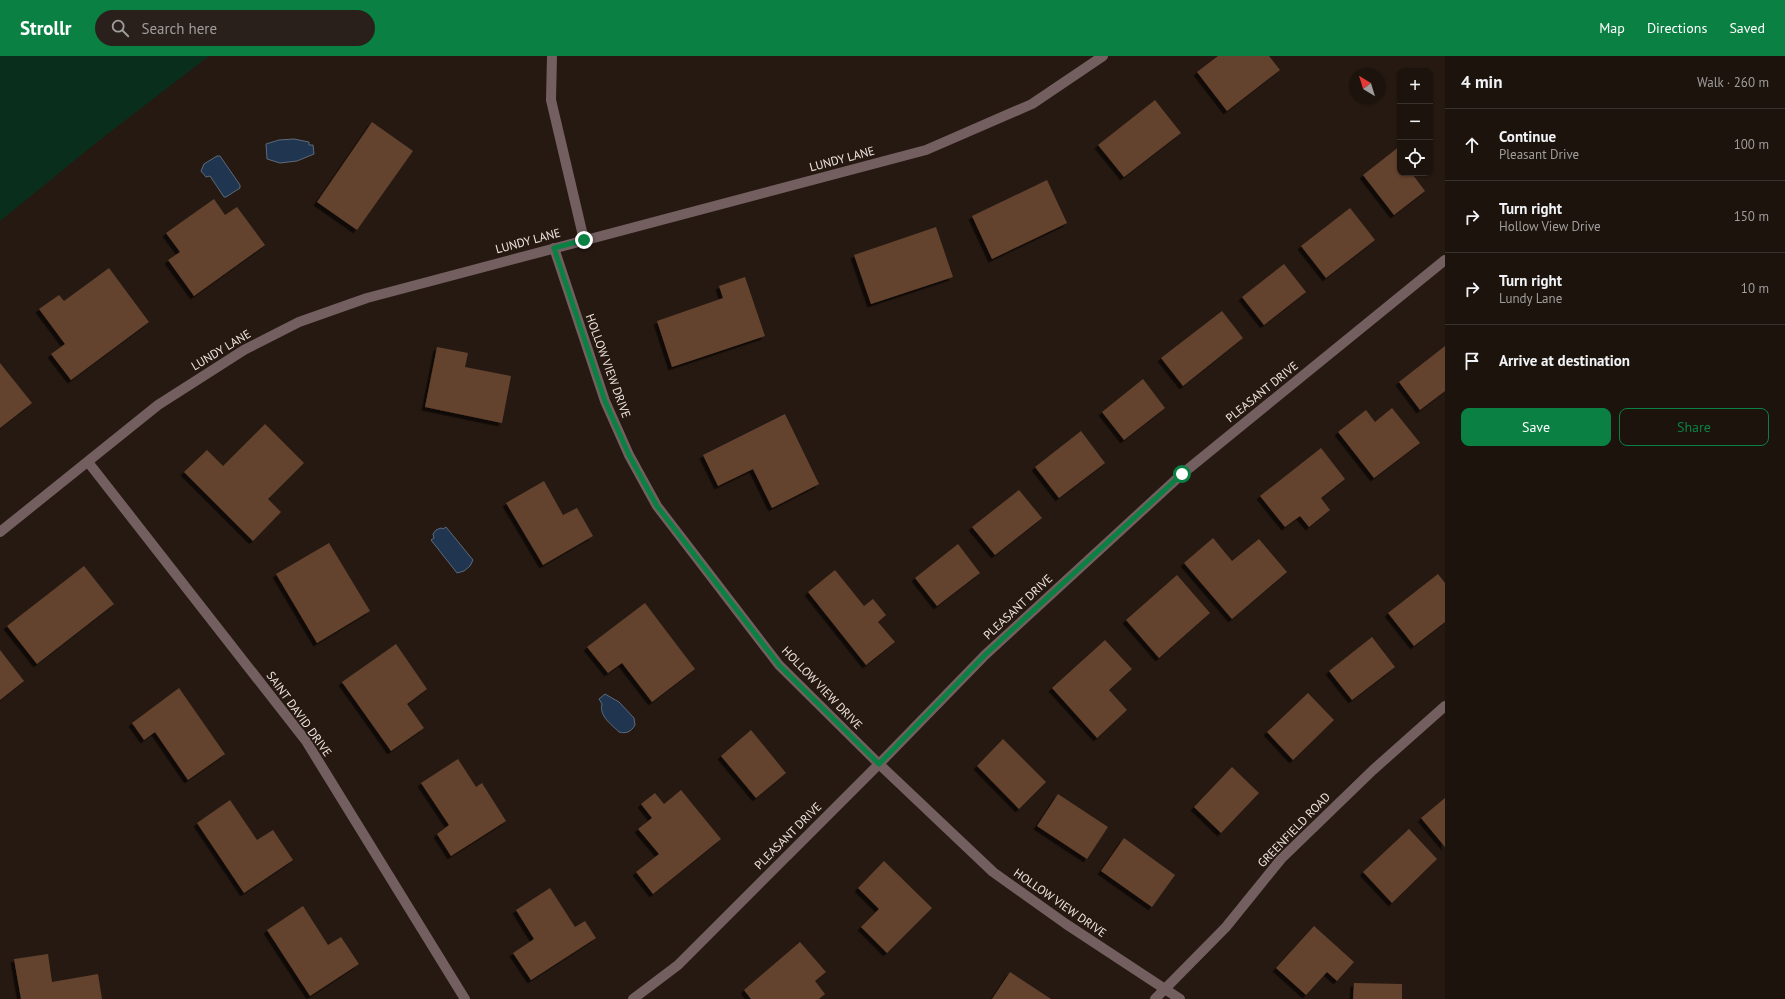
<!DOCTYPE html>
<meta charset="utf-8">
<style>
:root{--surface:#1c130d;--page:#29201b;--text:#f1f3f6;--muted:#a09e9d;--line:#3a322e;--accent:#0b8043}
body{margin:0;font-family:"PT Sans",sans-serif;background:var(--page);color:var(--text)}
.controls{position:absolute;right:12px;top:12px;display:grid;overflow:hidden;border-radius:8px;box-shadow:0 1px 3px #0004}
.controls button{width:36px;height:36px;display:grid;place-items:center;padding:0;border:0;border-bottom:1px solid var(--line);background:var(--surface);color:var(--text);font:20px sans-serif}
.compass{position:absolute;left:1349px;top:12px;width:36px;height:36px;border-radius:50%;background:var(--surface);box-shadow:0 1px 3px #0004;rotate:322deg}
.stop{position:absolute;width:12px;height:12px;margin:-9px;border:3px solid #0b8043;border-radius:50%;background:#fff}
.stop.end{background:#0b8043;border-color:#fff;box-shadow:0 1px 4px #0008}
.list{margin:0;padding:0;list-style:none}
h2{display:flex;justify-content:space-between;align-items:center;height:52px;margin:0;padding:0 16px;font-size:17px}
h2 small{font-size:13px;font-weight:400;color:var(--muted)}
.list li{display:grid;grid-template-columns:26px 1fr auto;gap:12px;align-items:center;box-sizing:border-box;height:72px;padding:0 16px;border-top:1px solid var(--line)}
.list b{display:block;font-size:15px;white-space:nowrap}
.list p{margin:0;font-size:13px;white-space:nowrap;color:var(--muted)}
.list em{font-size:13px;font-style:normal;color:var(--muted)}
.actions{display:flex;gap:8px;padding:12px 16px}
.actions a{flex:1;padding:9px 0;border:1px solid var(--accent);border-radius:8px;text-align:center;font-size:14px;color:var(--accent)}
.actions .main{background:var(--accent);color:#fff}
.icon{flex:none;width:22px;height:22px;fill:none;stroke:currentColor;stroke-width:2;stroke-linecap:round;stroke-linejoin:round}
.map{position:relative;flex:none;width:1445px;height:943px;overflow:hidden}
header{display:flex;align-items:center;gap:24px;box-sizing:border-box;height:56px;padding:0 20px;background:var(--accent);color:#fff}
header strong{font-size:19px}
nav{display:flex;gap:22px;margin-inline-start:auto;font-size:14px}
.search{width:280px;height:36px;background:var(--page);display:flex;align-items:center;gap:10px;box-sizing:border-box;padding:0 14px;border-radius:22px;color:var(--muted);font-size:15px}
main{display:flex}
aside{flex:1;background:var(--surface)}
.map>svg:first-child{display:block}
.green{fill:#092e1c}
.water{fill:#1f3550;stroke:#5d6a7b}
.building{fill:#63422e;filter:url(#shadow)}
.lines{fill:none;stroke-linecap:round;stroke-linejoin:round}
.lane{stroke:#735f60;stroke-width:10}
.street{stroke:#735f60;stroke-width:10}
.route{stroke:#0b8043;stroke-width:5}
.labels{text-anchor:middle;stroke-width:4;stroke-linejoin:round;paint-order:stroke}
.street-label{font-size:12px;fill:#efe5e0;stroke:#261911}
</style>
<header>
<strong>Strollr</strong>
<div class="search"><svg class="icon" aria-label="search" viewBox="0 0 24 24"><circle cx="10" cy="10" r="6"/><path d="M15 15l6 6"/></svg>Search here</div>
<nav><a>Map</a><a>Directions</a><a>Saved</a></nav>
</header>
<main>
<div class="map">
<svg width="1445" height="943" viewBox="0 0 1445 943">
<defs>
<filter id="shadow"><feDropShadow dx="-3.5" dy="3.5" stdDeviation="0" flood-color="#0009"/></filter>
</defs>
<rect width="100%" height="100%" fill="#261911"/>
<polygon class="green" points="0,0 209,0 101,83 0,165"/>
<g class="water">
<polygon points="294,83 309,86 309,89 313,89 314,98 297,105 280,107 267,103 266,88 279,84"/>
<polygon points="217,100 220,100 240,129 240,132 226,141 224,141 210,120 206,121 201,115 204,108"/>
<polygon points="446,471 473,504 470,510 464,515 457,517 431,484 434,482 433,478 436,474 441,472 443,473"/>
<path d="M605,638L619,646L634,662L635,669C631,676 626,678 619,676C611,668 599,660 602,648L599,643Z"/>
</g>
<g class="building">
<polygon points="1218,0 1269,0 1280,14 1227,55 1197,16"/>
<polygon points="1155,44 1181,77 1124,121 1098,89"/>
<polygon points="372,66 413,95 357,174 317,146"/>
<polygon points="1400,90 1400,117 1416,117 1413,119 1425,135 1394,159 1363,119"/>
<polygon points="1047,124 1067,167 992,203 972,160"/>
<polygon points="214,143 225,159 237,151 265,189 194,240 168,204 180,196 166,177"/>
<polygon points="1350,152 1375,184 1326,222 1301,190"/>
<polygon points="936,171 953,221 871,248 854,199"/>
<polygon points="1284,208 1306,236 1264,269 1242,241"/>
<polygon points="109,212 149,266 71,324 51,298 65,288 39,253 59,239 64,245"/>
<polygon points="745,221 765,280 672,311 657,265 723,242 719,230"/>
<polygon points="1222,255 1243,282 1183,330 1161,302"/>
<polygon points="1445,290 1445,335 1420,354 1399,326"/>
<polygon points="437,291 468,297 465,311 511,320 502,367 425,351"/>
<polygon points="0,307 32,347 0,372"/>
<polygon points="1143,323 1165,352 1124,384 1102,356"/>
<polygon points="1392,352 1420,387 1374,422 1338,376 1366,354 1375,366"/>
<polygon points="785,358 819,428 772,452 753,413 718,430 703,399"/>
<polygon points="265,368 304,407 268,443 281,456 253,485 184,416 207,394 223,410"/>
<polygon points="1081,375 1105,407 1059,442 1035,411"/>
<polygon points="1321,392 1345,423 1321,442 1330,454 1309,471 1300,460 1285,471 1260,440"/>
<polygon points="544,425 563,459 577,452 593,480 543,509 506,447"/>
<polygon points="1019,434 1042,462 995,499 972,471"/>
<polygon points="1213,482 1232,505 1259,483 1287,516 1232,563 1184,507"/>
<polygon points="329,487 370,555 317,587 276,518"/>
<polygon points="958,488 980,517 937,550 915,522"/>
<polygon points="84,510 114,548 37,608 7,570"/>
<polygon points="835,514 864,550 873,543 886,559 878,566 895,586 866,609 808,536"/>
<polygon points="1438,518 1445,527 1445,566 1414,590 1388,557"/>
<polygon points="1177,519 1210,557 1159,602 1126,564"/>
<polygon points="645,547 695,613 652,646 622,607 608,617 587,591"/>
<polygon points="1372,581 1395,611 1352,644 1329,615"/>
<polygon points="1105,584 1132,613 1109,634 1127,654 1097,682 1052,632"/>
<polygon points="396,588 427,633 407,648 424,672 391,695 342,626"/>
<polygon points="0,594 24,625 0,644"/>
<polygon points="179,632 225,698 188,724 155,676 144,684 132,667"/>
<polygon points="1308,637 1334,664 1293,704 1267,676"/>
<polygon points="751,674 786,717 756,742 721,700"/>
<polygon points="1003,683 1046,726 1019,753 977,710"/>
<polygon points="458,703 476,731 482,727 506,765 451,800 437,778 449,769 421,727"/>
<polygon points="1232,711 1259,737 1221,777 1194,751"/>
<polygon points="681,734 721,783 653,838 636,816 659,798 638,773 652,762 641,748 655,737 664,748"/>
<polygon points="1058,738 1108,771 1087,803 1037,770"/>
<polygon points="1445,742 1445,791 1421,762"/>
<polygon points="230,744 257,784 273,774 293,804 244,837 197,767"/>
<polygon points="1409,773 1437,803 1392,847 1363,816"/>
<polygon points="1124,782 1175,819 1152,851 1101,815"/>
<polygon points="884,805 932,852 887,897 861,871 879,853 858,832"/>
<polygon points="550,832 575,871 585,865 596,882 531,924 513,897 534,883 516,854"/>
<polygon points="303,850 328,889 341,881 359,908 310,940 267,874"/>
<polygon points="1314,870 1354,906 1337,925 1327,916 1306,939 1276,912"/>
<polygon points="800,886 826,916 815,925 825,938 819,943 751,943 744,934"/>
<polygon points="48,898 52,926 98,918 102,943 21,943 14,903"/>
<polygon points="1010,916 1051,943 992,943"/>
<polygon points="1354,927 1402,928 1402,943 1353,943"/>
</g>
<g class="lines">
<polyline class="lane" points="552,0 551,44 584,184"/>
<g class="street">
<polyline points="554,192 605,345 629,399 657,450 779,609 879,708 993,816 1066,868 1180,943"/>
<polyline points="88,406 306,685 465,943"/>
<polyline points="0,476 158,349 244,294 299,266 367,242 926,94 1032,48 1103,0"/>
<polyline points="633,943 678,909 879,708 985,599 1182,418 1445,204"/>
<polyline points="1155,943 1226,871 1281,803 1373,714 1445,650"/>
</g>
</g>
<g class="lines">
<polyline class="route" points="584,184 554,192 605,345 629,399 657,450 779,609 879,708 985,599 1182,418"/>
</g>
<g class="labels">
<g class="street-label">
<text transform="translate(842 103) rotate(-15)" y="4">LUNDY LANE</text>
<text transform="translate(528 185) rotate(-15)" y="4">LUNDY LANE</text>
<text transform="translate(221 294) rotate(-31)" y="4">LUNDY LANE</text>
<text transform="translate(608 310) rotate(70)" y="4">HOLLOW VIEW DRIVE</text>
<text transform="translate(1262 336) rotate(-39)" y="4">PLEASANT DRIVE</text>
<text transform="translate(1018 551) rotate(-43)" y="4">PLEASANT DRIVE</text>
<text transform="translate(822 632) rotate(46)" y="4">HOLLOW VIEW DRIVE</text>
<text transform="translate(299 658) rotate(54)" y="4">SAINT DAVID DRIVE</text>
<text transform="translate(1294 774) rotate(-46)" y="4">GREENFIELD ROAD</text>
<text transform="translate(788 780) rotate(-45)" y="4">PLEASANT DRIVE</text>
<text transform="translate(1060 847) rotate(35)" y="4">HOLLOW VIEW DRIVE</text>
</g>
</g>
</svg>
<div class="controls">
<button>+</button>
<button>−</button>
<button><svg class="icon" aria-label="locate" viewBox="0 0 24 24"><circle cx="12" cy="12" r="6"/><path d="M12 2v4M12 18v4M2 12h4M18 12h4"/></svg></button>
</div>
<svg class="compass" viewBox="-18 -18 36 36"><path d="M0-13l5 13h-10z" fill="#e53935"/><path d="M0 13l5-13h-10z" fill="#a09e9d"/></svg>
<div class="stop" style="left:1182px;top:418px"></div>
<div class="stop end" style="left:584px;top:184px"></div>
</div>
<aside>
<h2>4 min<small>Walk · 260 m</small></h2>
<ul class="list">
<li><svg class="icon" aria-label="ahead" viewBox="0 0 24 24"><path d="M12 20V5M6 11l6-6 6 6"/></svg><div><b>Continue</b><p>Pleasant Drive</p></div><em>100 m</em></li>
<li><svg class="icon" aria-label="right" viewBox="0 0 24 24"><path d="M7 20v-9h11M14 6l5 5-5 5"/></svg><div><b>Turn right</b><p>Hollow View Drive</p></div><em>150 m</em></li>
<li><svg class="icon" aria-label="right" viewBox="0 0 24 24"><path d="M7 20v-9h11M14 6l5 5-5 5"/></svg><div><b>Turn right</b><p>Lundy Lane</p></div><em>10 m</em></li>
<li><svg class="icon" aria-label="arrive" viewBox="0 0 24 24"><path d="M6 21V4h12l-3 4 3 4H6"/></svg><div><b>Arrive at destination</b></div></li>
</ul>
<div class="actions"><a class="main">Save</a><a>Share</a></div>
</aside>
</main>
